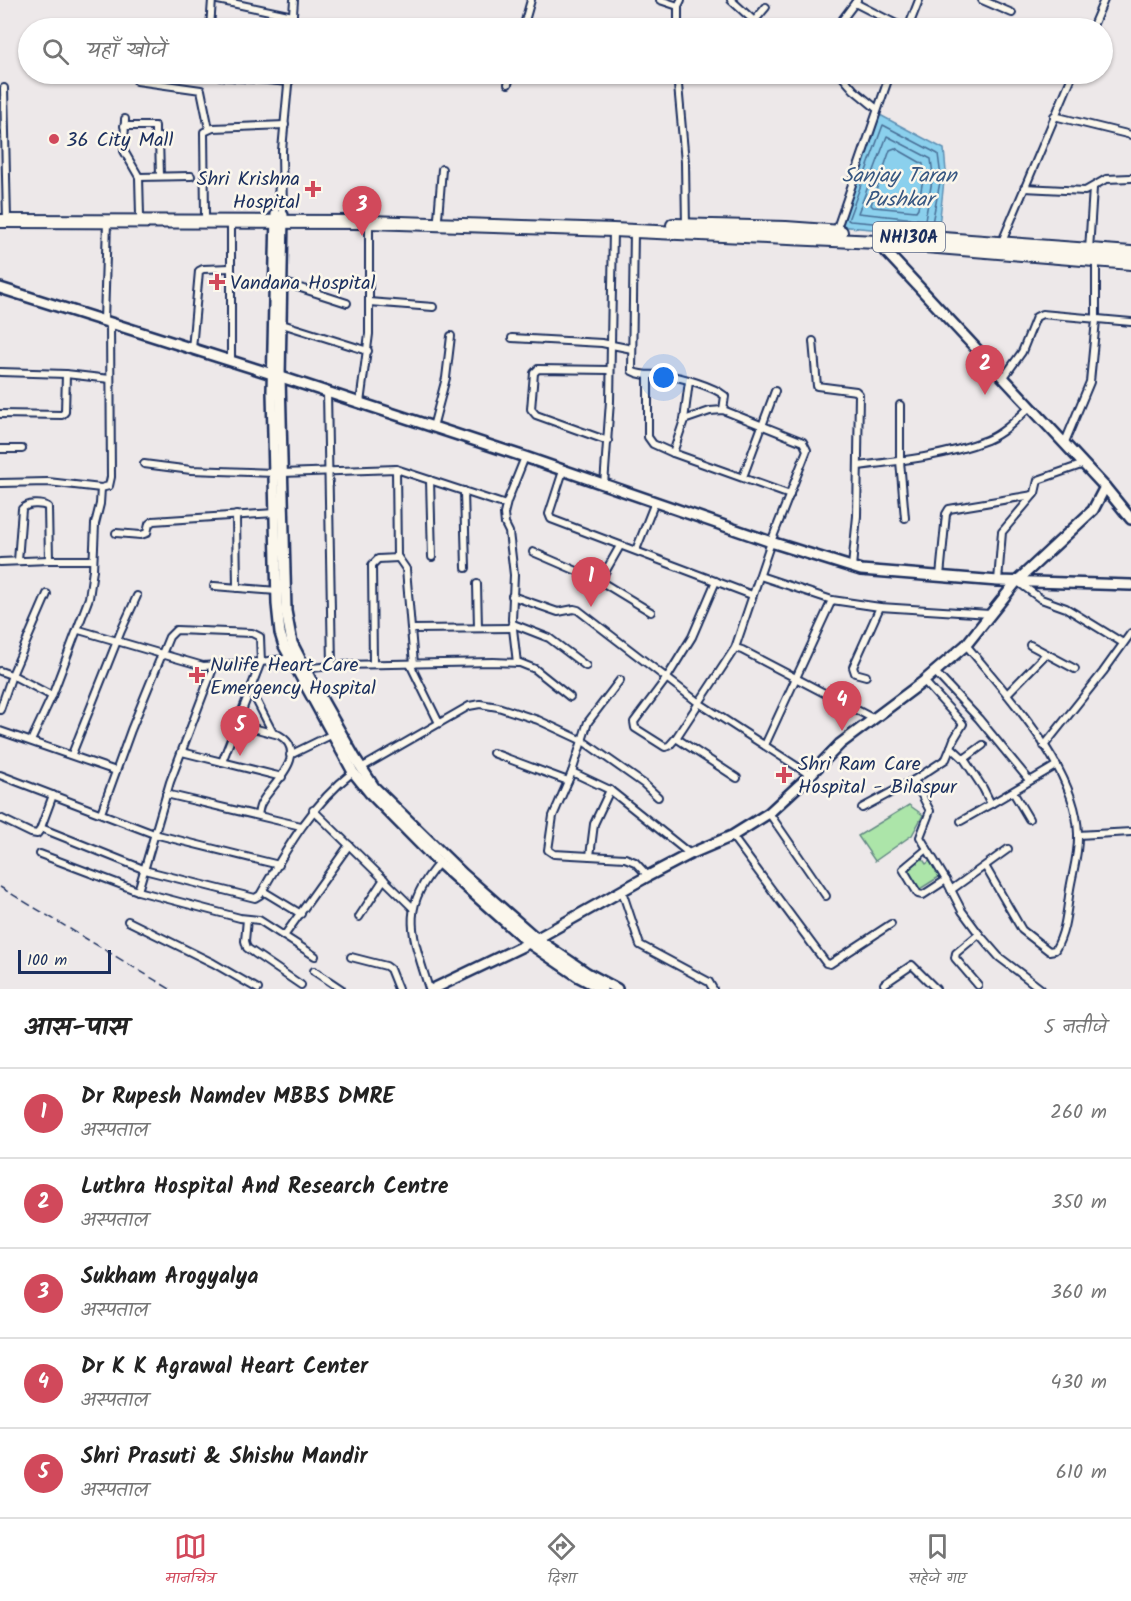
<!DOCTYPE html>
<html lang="hi">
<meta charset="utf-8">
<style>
:root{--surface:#fff;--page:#f2f2f2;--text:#222;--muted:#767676;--line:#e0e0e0;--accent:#d1495b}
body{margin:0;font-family:Kalam,"Playpen Sans Deva",sans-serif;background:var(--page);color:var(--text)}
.scale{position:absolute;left:18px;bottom:15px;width:93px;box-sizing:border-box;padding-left:6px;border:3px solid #1b2f5e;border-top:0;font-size:16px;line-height:21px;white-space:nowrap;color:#1b2f5e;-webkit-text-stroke:4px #fbf7ec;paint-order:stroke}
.you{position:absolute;left:664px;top:378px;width:21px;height:21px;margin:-15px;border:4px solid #fff;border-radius:50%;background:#1a73e8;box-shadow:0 0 0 9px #1a73e833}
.badge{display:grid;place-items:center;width:39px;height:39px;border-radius:50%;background:var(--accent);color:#fff;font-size:20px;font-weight:700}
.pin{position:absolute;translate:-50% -50px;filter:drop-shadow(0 2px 3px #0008)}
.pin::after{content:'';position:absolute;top:32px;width:21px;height:18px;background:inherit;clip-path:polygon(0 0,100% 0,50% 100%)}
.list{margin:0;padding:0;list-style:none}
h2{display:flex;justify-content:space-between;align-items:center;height:78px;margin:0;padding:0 24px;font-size:26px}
h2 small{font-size:20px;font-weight:400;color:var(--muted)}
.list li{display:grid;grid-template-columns:39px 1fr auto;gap:18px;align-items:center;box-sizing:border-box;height:90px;padding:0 24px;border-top:2px solid var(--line)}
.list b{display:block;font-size:22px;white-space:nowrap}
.list p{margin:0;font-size:20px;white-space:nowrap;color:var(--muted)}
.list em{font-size:20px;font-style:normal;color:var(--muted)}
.icon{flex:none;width:33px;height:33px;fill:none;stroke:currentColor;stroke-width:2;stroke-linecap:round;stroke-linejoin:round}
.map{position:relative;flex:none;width:1131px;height:989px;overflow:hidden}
.search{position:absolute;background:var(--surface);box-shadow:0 2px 4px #0004;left:18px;right:18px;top:18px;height:66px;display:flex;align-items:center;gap:15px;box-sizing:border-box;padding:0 21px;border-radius:33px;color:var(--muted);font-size:22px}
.sheet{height:528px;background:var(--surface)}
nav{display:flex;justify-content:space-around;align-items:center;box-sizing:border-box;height:84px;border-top:2px solid var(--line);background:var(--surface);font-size:16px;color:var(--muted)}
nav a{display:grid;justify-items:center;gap:3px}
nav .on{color:var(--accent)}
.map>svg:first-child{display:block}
.green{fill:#ace5a9;stroke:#648a84;stroke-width:1.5}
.water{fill:#8bd0ed;stroke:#5e90b4;stroke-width:1.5}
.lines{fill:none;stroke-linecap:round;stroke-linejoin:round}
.shore{stroke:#486f97;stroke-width:1.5}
.street-casing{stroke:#1b2f5e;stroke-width:10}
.secondary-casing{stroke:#1b2f5e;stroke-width:14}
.highway-casing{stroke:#1b2f5e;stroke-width:16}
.street{stroke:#fbf7ec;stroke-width:6}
.secondary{stroke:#fbf7ec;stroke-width:9}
.highway{stroke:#fbf7ec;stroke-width:12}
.rail{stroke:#1b2f5e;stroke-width:1.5;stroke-dasharray:9 4.5;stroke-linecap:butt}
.poi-dot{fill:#d1495b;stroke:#fbf7ec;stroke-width:2}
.labels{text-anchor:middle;stroke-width:5;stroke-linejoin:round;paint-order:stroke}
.shield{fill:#fbf7ec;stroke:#5e6b89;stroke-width:1.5}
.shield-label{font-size:18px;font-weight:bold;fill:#1b2f5e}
.poi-label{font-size:20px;fill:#1b2f5e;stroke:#fbf7ec;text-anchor:start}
.water-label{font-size:21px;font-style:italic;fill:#375782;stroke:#fbf7ec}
</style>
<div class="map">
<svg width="1131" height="989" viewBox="0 0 1131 989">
<rect width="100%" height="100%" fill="#ede8e9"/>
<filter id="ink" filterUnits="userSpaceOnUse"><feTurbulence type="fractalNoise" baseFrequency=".0167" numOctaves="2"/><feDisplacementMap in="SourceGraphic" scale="12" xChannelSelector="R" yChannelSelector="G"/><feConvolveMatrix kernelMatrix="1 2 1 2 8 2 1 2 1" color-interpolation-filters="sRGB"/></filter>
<g filter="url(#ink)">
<g class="green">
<polygon points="909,805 923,815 912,835 875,861 858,836"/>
<polygon points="922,858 926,864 931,860 942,875 920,889 906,868"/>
</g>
<polygon class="water" points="880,115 944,149 947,183 944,181 938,235 838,226"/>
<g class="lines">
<g class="shore">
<polygon points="883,125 938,154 941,177 931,228 850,221 848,220"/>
<polygon points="887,136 931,159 933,175 925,220 858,213"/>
<polygon points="895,148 923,164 924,173 918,208 916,211 873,207 871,205 890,150"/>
</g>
<g class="street-casing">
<g id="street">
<polyline points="218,0 293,16"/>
<polyline points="660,0 678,6"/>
<polyline points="731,0 753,20 756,19 766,7"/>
<polyline points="982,0 1012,13"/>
<polyline points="855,3 904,28"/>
<polyline points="210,28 212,0"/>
<polyline points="292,28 294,0"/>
<polyline points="523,28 531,0"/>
<polyline points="678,28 678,6 681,0"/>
<polyline points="799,28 801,28"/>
<polyline points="836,28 857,0"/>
<polyline points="908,28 919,0"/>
<polyline points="1092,28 1104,0"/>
<polyline points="677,74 685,162 686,227"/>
<polyline points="840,74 854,90 877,109"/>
<polyline points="220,76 289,82"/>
<polyline points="137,81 201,90 209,129"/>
<polyline points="508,84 511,74"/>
<polyline points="4,88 7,220"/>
<polyline points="1054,116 1131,135"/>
<polyline points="125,119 124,151 139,177 140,215"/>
<polyline points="124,126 155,126 155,137 159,137 160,176"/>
<polyline points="139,177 191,176"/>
<polyline points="1024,188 1085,191 1106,179 1131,178"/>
<polyline points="276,214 279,186 282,179"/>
<polyline points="205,215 204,132 213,128 285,125"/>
<polyline points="283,215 282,150 289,74"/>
<polyline points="438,218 442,169"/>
<path d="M634,231L632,371C642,377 654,374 665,375C681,377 713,386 725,396L723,410"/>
<polyline points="836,231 890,74"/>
<polyline points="1001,244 1073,74"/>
<polyline points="1089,250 1093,188"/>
<polyline points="282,282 347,303"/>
<polyline points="369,302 433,307"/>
<polyline points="104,321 107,222"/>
<polyline points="282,324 368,351"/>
<polyline points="512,338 602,343 632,349"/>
<polyline points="813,341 817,386 856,391 859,394 857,516 852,567"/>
<polyline points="192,349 199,271 203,269 231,268"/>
<polyline points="231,361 231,222"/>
<polyline points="0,372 66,374 110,379"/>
<polyline points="648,375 648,437 653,444 673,453 790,495"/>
<polyline points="1004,377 1022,352 1036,317 1042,314 1131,322"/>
<polyline points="327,392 332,665"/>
<polyline points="360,403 369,334 369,222"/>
<polyline points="900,405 900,461 905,518"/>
<polyline points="0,414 62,415 65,412 66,374"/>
<polyline points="684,420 710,411 723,410 803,442 807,450 771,542 735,648 676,738 669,746 665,747 635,728 634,722 666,679 692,637 716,581"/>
<polyline points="433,427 446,378 451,336"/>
<polyline points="608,441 536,415 531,409 534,373 538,369 609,370"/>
<polyline points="1065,442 1090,382 1096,320 1096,261"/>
<polyline points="0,449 22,449"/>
<polyline points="673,453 684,420 689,381"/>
<polyline points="144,464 191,470 274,473"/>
<path d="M858,466C901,461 946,456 987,440C1004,433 1018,418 1031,406"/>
<polyline points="396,469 397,556 406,569 414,664"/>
<polyline points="563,471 549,514 551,519 752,595"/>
<polyline points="282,473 396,469 506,505"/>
<polyline points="743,477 775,391"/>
<polyline points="430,480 432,557"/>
<polyline points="0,483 48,482 101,488 109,486 111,477 110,323"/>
<polyline points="604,485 610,401 613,230"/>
<polyline points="464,491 466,568"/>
<polyline points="236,515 237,588"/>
<polyline points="116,533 141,535 147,533 149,524 153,521 275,513"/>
<polyline points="636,550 655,502"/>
<polyline points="533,552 600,581 651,612"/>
<path d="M18,561L22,509C27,503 42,503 48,507L49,560"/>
<polyline points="0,562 49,560 93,560"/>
<polyline points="760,576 832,600 880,607 990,614"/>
<polyline points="940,576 946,514 949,509 1033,495"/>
<polyline points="600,581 620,546"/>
<polyline points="998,581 1002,532 1035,493 1038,480 1084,464"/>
<polyline points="1018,582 1041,599 1066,608 1123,643"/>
<polyline points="477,584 478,628"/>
<polyline points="214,586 277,591"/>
<polyline points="512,596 558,612 574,609 578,610 699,703 810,775"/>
<polyline points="513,624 549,638 586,666"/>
<polyline points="412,629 513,628"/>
<polyline points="79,630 203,666 261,662 292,658"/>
<path d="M966,645C1006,693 1077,769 1078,834C1079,852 1073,871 1070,889C1067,909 1066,932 1055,950L1049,951L1022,930L985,866"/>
<polyline points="1030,645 1075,669"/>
<polyline points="735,648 742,650 874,719"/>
<polyline points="517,663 512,620 514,575 509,532 505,524 504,514 507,502 525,457"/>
<polyline points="373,664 372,565 378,559 398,558"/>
<polyline points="410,664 439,723"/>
<polyline points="302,669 341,665 493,662 520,663 535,669 570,697"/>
<polyline points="0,671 14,676 52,696"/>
<polyline points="935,672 979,719 1029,780"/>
<polyline points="866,676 855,673 853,667 880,607"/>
<polyline points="620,680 588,722 572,772 553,816 548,850 554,854 625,858 635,862 648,876"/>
<polyline points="924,681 963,724 954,739 951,747 964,759 983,745"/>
<polyline points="251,690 273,733"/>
<polyline points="1007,694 1046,654"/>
<polyline points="0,710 12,675 47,594"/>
<path d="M238,724L279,735C311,754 271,785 262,802C259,806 259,811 258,815"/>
<polyline points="0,731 116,771"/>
<polyline points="676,738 737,778"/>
<polyline points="31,741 52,696 89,598 93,570 95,524 100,504 101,488"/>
<polyline points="765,745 832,600"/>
<polyline points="1044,746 1103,672 1131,633"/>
<polyline points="182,752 282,777"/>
<polyline points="493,753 568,781"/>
<polyline points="72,754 121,631 137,596"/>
<polyline points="290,755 333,734"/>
<polyline points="361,768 469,706 480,704 498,707 538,720 583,741 644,784 658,797"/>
<polyline points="572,772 610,790 690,854"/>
<polyline points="0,775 154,834 279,865"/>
<polyline points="914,780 930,811 920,837 946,880 962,911 979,934 999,957 1041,989"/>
<polyline points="1013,792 1029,819"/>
<polyline points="166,794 301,826"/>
<polyline points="991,804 1057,765"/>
<polyline points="862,808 914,780 946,759 951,747"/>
<polyline points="313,810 413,908"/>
<polyline points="101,813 131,730 169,637 176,630 252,633 260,637 261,662 222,762"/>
<polyline points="769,813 826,896"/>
<polyline points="0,818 31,833 37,834 40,830 53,795"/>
<polyline points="961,821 991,804 983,788 964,759"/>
<path d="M41,828L148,871L255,898L260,895C287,848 311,805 353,772"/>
<polyline points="1078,835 1131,832"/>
<polyline points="732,836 826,963 830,964 891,924"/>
<polyline points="927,849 903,869 918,894 923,895 946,880"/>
<polyline points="40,854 138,891 240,918 259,920 315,956"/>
<polyline points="590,856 594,824 610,790"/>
<polyline points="951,890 1008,849"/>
<polyline points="138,891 170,782 214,666"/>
<polyline points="263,891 301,914"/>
<polyline points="622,891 640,945 709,982 713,989"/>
<polyline points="359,917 384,879"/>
<polyline points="247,919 245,941 247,948 301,985"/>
<polyline points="128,921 213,963 258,989"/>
<polyline points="284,936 349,845"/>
<polyline points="351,957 386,966 390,969 398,989"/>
<polyline points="314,971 341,989"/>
<polyline points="884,984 912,965 936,989"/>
<polyline points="978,985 955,958 956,953 979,934"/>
<path d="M429,989C413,936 398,909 439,863"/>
</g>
</g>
<g class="secondary-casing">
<g id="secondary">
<polyline points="276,214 272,391 277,604 280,633 284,646 353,772 369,792 439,863 529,943 579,977 602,989"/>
<polyline points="283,215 280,377 282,459 286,611 292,643 312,682 355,758 374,787 463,874 537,939 587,973 617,989"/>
<polyline points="877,242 1105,487 1131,519"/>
<polyline points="0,288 272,374 525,457 774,543 861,570 998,581 1131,585"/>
<polyline points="433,989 529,943 648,876 690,854 732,836 769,813 810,775 840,744 924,681 966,645 1017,581 1093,510 1105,487"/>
</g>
</g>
<g class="highway-casing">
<g id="highway">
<polyline points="0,221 369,222 613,230 877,242 1131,263"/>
<polyline points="673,225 786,228 841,232"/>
<polyline points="943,239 1131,253"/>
</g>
</g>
<use href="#street" class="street"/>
<use href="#secondary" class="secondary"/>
<use href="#highway" class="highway"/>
<polyline class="rail" points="0,887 170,989"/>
</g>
</g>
<g class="poi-dot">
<circle cx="54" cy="139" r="6"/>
<path d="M310 180h6v6h6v6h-6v6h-6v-6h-6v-6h6z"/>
<path d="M214 273h6v6h6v6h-6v6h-6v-6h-6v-6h6z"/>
<path d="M194 666h6v6h6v6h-6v6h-6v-6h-6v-6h6z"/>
<path d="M781 766h6v6h6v6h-6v6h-6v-6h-6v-6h6z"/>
</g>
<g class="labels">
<rect class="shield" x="873" y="222" width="72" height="30" rx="4.5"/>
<g class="shield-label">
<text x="909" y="243">NH130A</text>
</g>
<g class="poi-label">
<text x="66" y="146">36 City Mall</text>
<text x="300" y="185" text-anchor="end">Shri Krishna<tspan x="300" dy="23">Hospital</tspan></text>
<text x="230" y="289">Vandana Hospital</text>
<text x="210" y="671">Nulife Heart Care<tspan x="210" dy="23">Emergency Hospital</tspan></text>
<text x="798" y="770">Shri Ram Care<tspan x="798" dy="23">Hospital - Bilaspur</tspan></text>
</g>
<g class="water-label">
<text x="899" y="182">Sanjay Taran<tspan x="899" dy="24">Pushkar</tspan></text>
</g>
</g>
</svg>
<div class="scale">100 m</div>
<div class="you"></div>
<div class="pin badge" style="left:591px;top:607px">1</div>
<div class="pin badge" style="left:985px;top:395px">2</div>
<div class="pin badge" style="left:362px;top:236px">3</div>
<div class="pin badge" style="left:842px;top:731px">4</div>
<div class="pin badge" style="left:240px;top:756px">5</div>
<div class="search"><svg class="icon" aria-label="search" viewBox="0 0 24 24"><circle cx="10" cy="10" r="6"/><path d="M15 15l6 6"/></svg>यहाँ खोजें</div>
</div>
<section class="sheet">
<h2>आस-पास<small>5 नतीजे</small></h2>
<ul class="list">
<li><span class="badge">1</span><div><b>Dr Rupesh Namdev MBBS DMRE</b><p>अस्पताल</p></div><em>260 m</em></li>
<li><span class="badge">2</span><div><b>Luthra Hospital And Research Centre</b><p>अस्पताल</p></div><em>350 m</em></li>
<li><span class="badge">3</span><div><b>Sukham Arogyalya</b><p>अस्पताल</p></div><em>360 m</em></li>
<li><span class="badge">4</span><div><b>Dr K K Agrawal Heart Center</b><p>अस्पताल</p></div><em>430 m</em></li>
<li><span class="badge">5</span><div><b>Shri Prasuti &amp; Shishu Mandir</b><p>अस्पताल</p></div><em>610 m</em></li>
</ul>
</section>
<nav>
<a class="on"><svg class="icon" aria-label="map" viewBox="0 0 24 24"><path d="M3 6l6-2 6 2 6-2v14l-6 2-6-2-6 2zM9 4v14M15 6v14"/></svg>मानचित्र</a>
<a><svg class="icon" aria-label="directions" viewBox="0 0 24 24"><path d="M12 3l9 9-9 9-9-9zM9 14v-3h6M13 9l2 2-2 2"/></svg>दिशा</a>
<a><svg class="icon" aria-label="saved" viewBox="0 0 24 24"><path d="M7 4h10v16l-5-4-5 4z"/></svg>सहेजे गए</a>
</nav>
